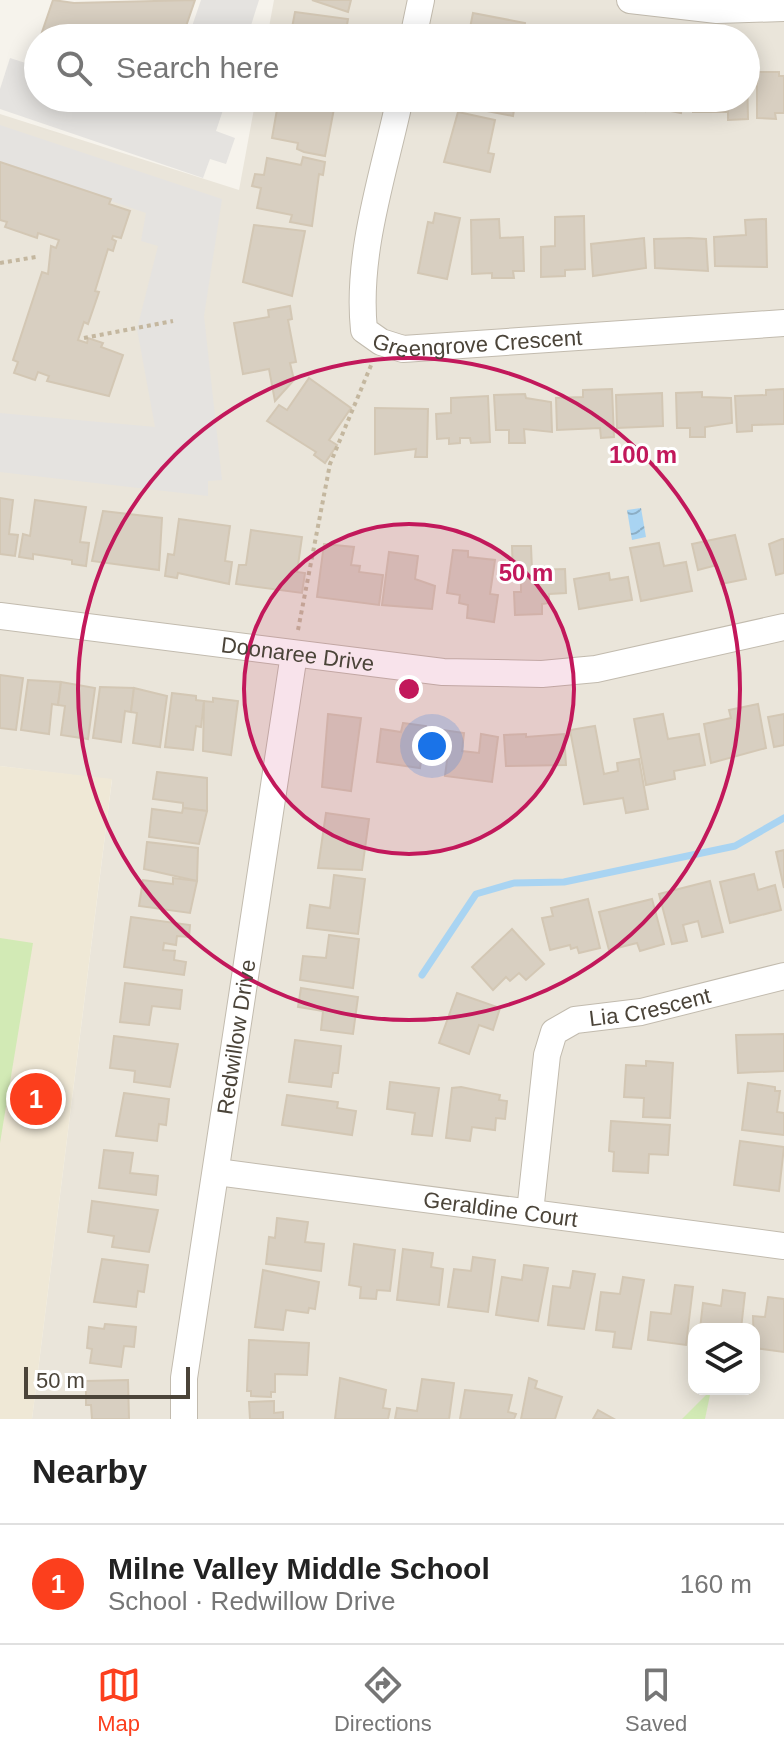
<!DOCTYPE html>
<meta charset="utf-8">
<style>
:root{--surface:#fff;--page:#f6f6f6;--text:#222;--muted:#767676;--line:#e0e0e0;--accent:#fc3f1d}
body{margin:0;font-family:Arial,sans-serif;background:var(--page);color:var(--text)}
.controls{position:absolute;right:24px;bottom:24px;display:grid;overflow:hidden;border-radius:16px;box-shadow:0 4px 20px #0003}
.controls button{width:72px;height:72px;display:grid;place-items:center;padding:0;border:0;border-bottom:2px solid var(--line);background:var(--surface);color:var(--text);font:40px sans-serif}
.scale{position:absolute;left:24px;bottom:20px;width:166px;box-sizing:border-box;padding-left:8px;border:4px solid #4b4439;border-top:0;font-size:22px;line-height:28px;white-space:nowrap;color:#4b4439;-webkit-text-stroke:6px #fff;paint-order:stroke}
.you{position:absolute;left:432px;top:746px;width:28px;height:28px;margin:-20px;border:6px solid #fff;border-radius:50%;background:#1a73e8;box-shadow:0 0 0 12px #1a73e833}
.badge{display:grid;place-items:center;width:52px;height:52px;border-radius:50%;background:var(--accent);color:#fff;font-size:26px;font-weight:700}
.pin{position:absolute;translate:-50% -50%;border:4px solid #fff;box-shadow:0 2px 8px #0006}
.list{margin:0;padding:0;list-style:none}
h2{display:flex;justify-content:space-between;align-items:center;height:104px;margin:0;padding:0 32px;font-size:34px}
h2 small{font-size:26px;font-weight:400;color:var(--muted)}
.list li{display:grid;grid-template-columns:52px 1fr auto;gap:24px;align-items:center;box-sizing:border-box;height:120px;padding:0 32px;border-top:2px solid var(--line)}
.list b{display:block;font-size:30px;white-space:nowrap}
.list p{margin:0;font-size:26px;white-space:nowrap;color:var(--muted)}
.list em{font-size:26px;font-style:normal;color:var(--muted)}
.icon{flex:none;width:44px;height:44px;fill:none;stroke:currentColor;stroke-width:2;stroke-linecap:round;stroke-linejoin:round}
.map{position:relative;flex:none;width:784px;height:1419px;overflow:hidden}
.search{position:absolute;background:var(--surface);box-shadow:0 4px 20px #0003;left:24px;right:24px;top:24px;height:88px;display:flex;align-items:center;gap:20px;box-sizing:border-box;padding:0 28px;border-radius:44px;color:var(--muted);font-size:30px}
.sheet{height:224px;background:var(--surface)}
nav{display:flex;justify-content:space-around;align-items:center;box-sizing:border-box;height:112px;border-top:2px solid var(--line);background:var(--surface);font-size:22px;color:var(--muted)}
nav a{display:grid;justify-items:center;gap:4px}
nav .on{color:var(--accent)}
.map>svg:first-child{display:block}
.residential{fill:#eae5da;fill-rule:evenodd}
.education{fill:#efe8d6}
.green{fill:#d2eab5}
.parking{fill:#e5e3e0}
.water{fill:url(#water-waves)}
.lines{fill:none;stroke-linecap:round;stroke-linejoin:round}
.stream{stroke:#a9d4f2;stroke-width:7}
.building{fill:#d8cfc1;stroke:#d3c7b4;stroke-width:2}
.minor-casing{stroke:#c2bbae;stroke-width:28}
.path{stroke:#c4b79f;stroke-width:4;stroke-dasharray:4 4;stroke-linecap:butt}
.minor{stroke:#fff;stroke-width:26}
.ring{fill:none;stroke:#c2185b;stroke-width:4}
.labels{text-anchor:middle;stroke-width:6;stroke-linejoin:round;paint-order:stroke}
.street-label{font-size:22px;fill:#4b4439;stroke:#fff}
.centre{fill:#c2185b;stroke:#fff;stroke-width:4}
.ring-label{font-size:24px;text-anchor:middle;font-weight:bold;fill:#c2185b;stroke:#fff;stroke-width:6;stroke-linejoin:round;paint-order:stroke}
</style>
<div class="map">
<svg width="784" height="1419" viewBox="0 0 784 1419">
<defs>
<pattern id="water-waves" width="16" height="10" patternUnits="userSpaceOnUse" patternTransform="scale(2)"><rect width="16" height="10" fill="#a9d4f2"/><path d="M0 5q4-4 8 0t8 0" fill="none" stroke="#8caec5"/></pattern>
</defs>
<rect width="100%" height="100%" fill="#f6f3ec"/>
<path class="residential" d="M274,0H784V1419H32L112,780L0,766V114L239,190L256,98H746V38H267ZM694,1329H754V1389H694Z"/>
<polygon class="education" points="0,766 112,779 32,1419 0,1419"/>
<g class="green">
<polygon points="0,938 33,943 0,1143"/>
<polygon points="711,1390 705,1419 682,1419"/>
</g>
<g class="parking">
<polygon points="201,0 259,0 247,38 188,38"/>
<polygon points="10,58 38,67 38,98 129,98 167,111 172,98 227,98 216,131 235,138 226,164 210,159 203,178 0,109 0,89"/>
<polygon points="0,125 222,199 204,316 222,480 208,481 208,496 0,472 0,413 155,427 137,329 158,246 141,241 146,213 0,163"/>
</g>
<polygon class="water" points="641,508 646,537 632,540 627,510"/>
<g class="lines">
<polyline class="stream" points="422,975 476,894 514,883 564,882 735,846 784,818"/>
</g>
<g class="building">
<polygon points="53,0 74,3 195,0 182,38 40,38"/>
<polygon points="312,0 351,0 348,12"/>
<polygon points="295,12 348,19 346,31 343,31 341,38 290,38"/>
<polygon points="473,13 525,23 524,29 543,38 468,38"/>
<polygon points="747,72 748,119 728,120 728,112 693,112 693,98 746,98"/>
<polygon points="757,72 779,72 779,76 784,76 784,113 775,113 776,119 757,118"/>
<polygon points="279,98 336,98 325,156 304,152 297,149 298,143 272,138"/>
<polygon points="473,98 516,98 513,116 471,108"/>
<polygon points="628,98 683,98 681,113 646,106 645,111 627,108"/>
<polygon points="458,112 495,120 488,153 494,154 490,172 444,162"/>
<polygon points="303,157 325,162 323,175 319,174 312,226 290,222 292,215 257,208 261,188 252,186 255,174 264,175 267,158 301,165"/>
<polygon points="0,162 111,199 109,204 130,211 121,238 113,236 112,239 116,241 113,251 108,249 95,291 99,292 88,324 84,322 78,340 87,343 88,338 103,343 101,347 123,355 109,396 47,381 49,376 38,372 35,380 14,373 18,362 13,360 42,272 48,274 51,246 56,248 59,240 38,233 37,238 5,227 7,222 0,220"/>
<polygon points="435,213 460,218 447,279 418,273 428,222 433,223"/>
<polygon points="584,216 585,269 565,270 565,276 541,277 541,247 555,246 555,217"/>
<polygon points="499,219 500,238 523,237 524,271 513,271 514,278 492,278 492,273 472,274 471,220"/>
<polygon points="766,219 767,267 715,266 714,237 746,235 745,220"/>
<polygon points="254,225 305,231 292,296 243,282"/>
<polygon points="644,238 646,268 593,276 591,244"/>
<polygon points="689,238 706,239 708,271 655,268 654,239"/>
<polygon points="290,306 292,319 288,320 296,362 290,363 294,380 275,401 269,369 243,374 234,323 269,317 268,310"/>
<polygon points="309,378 351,408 329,440 337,445 325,463 314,455 316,452 267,421 279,405 287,410"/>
<polygon points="612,389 614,437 601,438 600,428 557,430 556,398 583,397 583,390"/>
<polygon points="784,389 784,424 752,425 752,431 737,432 735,396 766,395 766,390"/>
<polygon points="702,392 702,397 731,398 732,423 705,427 705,437 690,437 690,428 677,428 676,393"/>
<polygon points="662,393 663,426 617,428 616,395"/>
<polygon points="525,394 526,398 551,402 552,432 524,429 525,443 509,443 509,430 496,430 494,395"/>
<polygon points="488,396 490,442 471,443 470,438 460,438 460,443 449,444 449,438 437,439 436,414 451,413 451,398"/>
<polygon points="375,408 428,409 427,457 415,457 416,449 375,454"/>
<polygon points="0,498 13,500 9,534 18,535 15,556 0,554"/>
<polygon points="35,500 86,507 80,542 89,543 86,566 72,564 72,560 33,554 33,559 19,557 23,534 30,536"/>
<polygon points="103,511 162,518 159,570 92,561"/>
<polygon points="179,519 230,526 225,561 232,562 229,584 178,573 177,578 165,576 168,554 174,555"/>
<polygon points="251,530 302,537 297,572 305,573 302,593 236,584 239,565 246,565"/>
<polygon points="735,535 746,579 721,584 717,565 698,570 692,544"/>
<polygon points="782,539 784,539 784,573 776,575 769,544"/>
<polygon points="659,543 664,566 686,562 692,591 641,601 630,548"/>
<polygon points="324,544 354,547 351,565 360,566 359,572 383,575 379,605 317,597"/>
<polygon points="512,546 531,546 532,570 565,569 566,593 549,594 549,603 542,604 542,614 515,615 514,592 521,592 521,574 513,574"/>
<polygon points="453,550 468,551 468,557 495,560 490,594 498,595 494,622 467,618 468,605 459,603 460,595 447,593"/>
<polygon points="389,552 418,556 415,579 435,586 432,609 382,605"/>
<polygon points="609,573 610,580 628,577 632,600 579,609 574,579"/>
<polygon points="0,675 23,678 16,730 0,728"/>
<polygon points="28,680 61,682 58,705 52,704 49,734 21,730"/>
<polygon points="61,682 95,688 88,739 61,735 65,706 58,705"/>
<polygon points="100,687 134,688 131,712 125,711 121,742 93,738"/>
<polygon points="134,688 167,696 160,747 133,743 137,713 131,712"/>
<polygon points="172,693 196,696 196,700 204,701 201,727 196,726 193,750 165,747"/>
<polygon points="213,698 238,701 231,755 203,751 204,701 213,702"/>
<polygon points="758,704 766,748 711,763 704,724 731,718 729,710"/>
<polygon points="328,714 361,718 351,791 322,787"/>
<polygon points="663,714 668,739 699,734 705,765 674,771 675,779 646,785 634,719"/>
<polygon points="784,714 784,745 774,747 768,717"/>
<polygon points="403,723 426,726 420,768 377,762 381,729 401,732"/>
<polygon points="595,726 604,774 618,771 617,763 639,759 648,809 626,813 623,798 584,804 570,730"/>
<polygon points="443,730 464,733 462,751 479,753 481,734 498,737 492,782 445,776 448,753 440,752"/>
<polygon points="526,734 526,737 564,734 566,765 506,766 504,735"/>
<polygon points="157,772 207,778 207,811 183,808 183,803 153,799"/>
<polygon points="183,808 207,811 199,844 149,837 152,809 182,813"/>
<polygon points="326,813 369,819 362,870 318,868"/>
<polygon points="147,842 198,848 197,881 144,869"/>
<polygon points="784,850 784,888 776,852"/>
<polygon points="754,874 758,890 775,885 781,910 730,923 720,882"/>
<polygon points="334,875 365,879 358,934 307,928 310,905 330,908"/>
<polygon points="173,878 197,881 190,913 139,906 143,880 173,884"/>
<polygon points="710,881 723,932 702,937 698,921 683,925 687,941 672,944 659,894"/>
<polygon points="588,899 600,948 579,953 577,947 571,949 570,945 550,950 542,918 553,916 551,908"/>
<polygon points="652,899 664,944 640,951 637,943 609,950 599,912"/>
<polygon points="131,917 190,925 189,937 177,936 176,945 164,943 163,950 175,951 174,960 186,962 184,975 124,967"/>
<polygon points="512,929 544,964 526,980 519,973 510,981 506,977 493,990 472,967"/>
<polygon points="329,935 359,939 353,988 300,980 303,956 326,958"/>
<polygon points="125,983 182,990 180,1009 152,1006 149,1025 120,1022"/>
<polygon points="301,988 358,997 353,1034 321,1030 323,1011 298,1007"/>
<polygon points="457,993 500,1008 493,1030 479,1025 469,1054 439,1043"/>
<polygon points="784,1034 784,1071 738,1073 736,1035"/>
<polygon points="114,1036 178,1044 170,1087 134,1082 135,1071 110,1068"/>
<polygon points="295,1040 341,1046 338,1073 333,1073 331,1087 289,1082"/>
<polygon points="646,1061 673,1063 670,1118 643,1117 644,1098 624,1097 626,1065 646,1066"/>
<polygon points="390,1082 439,1088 432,1136 412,1134 415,1113 387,1109"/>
<polygon points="748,1083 775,1087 775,1091 780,1091 777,1112 784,1113 784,1135 742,1130"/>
<polygon points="461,1087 500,1095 499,1100 507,1101 505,1119 496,1118 495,1130 472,1127 470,1141 446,1138 452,1088"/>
<polygon points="124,1093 169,1099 166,1125 159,1124 157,1141 116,1136"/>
<polygon points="287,1095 338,1102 337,1108 356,1111 352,1135 282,1125"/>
<polygon points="611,1121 670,1125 668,1155 649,1154 648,1173 613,1171 614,1152 609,1151"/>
<polygon points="740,1141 784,1147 779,1191 734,1185"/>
<polygon points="104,1150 133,1153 130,1173 158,1176 156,1195 99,1188"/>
<polygon points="92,1201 158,1210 149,1252 112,1247 114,1236 88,1232"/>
<polygon points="277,1218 308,1222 305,1242 324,1244 321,1271 266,1264 269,1237 275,1238"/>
<polygon points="354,1244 395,1250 390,1291 377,1290 376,1299 360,1298 361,1287 349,1285"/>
<polygon points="403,1249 433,1253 431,1267 443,1269 439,1305 397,1300"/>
<polygon points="473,1257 495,1260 488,1312 448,1307 454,1269 471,1271"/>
<polygon points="102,1259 148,1265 144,1292 138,1291 136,1307 94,1302"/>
<polygon points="524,1265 548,1268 538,1321 496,1315 502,1277 522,1280"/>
<polygon points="263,1270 319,1282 315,1309 309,1308 308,1313 286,1310 283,1330 255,1327"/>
<polygon points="573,1271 595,1274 584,1329 548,1325 553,1286 570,1288"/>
<polygon points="623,1277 644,1280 631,1349 613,1347 615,1332 596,1330 601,1292 620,1294"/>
<polygon points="675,1285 693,1287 686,1345 648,1340 651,1312 671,1314"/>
<polygon points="723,1290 745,1293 741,1329 700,1329 703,1303 721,1306"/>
<polygon points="768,1297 784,1299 784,1352 754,1348 753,1316 765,1317"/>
<polygon points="105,1324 136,1327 134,1347 124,1346 121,1367 90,1363 92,1349 87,1348 89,1327 104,1329"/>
<polygon points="249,1340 309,1343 307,1375 275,1374 275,1392 271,1392 271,1397 251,1396 251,1391 247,1391"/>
<polygon points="340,1378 386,1390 383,1408 390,1409 388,1419 335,1419"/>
<polygon points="529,1378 537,1381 535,1388 562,1397 555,1419 521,1419"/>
<polygon points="422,1379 454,1383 449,1419 395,1419 397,1408 417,1411"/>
<polygon points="128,1380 129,1419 92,1419 91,1405 86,1405 86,1381"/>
<polygon points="465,1390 512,1395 508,1412 516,1414 514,1419 460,1419"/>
<polygon points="274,1401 274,1413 283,1412 283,1419 250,1419 249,1402"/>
<polygon points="598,1410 614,1419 593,1419"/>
</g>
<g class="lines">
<g class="minor-casing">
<g id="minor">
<polyline points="630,0 717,10 784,8"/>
<polyline points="413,38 421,0"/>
<path id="s1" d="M400,98C384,173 356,253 364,330L381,342L403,349L784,323"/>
<path id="s2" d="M0,616L443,672L542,674L596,669L784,627"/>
<path id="s3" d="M217,1172L784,1246"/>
<path id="s4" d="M530,1212L547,1055L554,1032L575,1020L641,1012L784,976"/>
<path id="s5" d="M184,1419V1378L294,654"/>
</g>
</g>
<g class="path">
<polyline points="0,263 36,257"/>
<polyline points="84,338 173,321"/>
<polyline points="298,630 330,464 372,363"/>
</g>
<use href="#minor" class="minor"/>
</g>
<circle cx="409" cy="689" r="165" fill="#c2185b" fill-opacity=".12"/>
<g class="ring">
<circle cx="409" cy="689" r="165"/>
<circle cx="409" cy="689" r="331"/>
</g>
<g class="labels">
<g class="street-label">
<text dy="8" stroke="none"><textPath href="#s1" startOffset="354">Greengrove Crescent</textPath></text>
<text dy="8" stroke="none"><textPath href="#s2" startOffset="300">Doonaree Drive</textPath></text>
<text dy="8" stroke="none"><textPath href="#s4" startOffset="282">Lia Crescent</textPath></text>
<text dy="8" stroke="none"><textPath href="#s5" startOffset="386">Redwillow Drive</textPath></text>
<text dy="8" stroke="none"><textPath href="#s3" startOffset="286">Geraldine Court</textPath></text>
</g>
</g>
<circle cx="409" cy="689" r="12" class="centre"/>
<g class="ring-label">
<text x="643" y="463">100 m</text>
<text x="526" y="581">50 m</text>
</g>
</svg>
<div class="controls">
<button><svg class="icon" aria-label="layers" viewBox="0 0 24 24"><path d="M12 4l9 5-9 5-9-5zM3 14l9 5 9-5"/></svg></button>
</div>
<div class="scale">50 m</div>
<div class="you"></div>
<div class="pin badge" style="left:36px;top:1099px">1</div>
<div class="search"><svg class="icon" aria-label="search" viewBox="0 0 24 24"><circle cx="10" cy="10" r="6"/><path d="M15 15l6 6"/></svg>Search here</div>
</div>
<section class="sheet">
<h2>Nearby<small></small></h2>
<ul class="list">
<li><span class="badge">1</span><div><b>Milne Valley Middle School</b><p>School · Redwillow Drive</p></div><em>160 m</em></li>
</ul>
</section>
<nav>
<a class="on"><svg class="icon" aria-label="map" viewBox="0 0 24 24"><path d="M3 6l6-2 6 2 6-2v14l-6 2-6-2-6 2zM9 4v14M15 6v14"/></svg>Map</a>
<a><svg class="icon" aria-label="directions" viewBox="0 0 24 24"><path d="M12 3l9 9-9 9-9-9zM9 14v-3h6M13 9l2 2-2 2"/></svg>Directions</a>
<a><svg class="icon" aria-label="saved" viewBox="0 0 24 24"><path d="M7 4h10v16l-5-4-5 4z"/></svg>Saved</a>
</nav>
